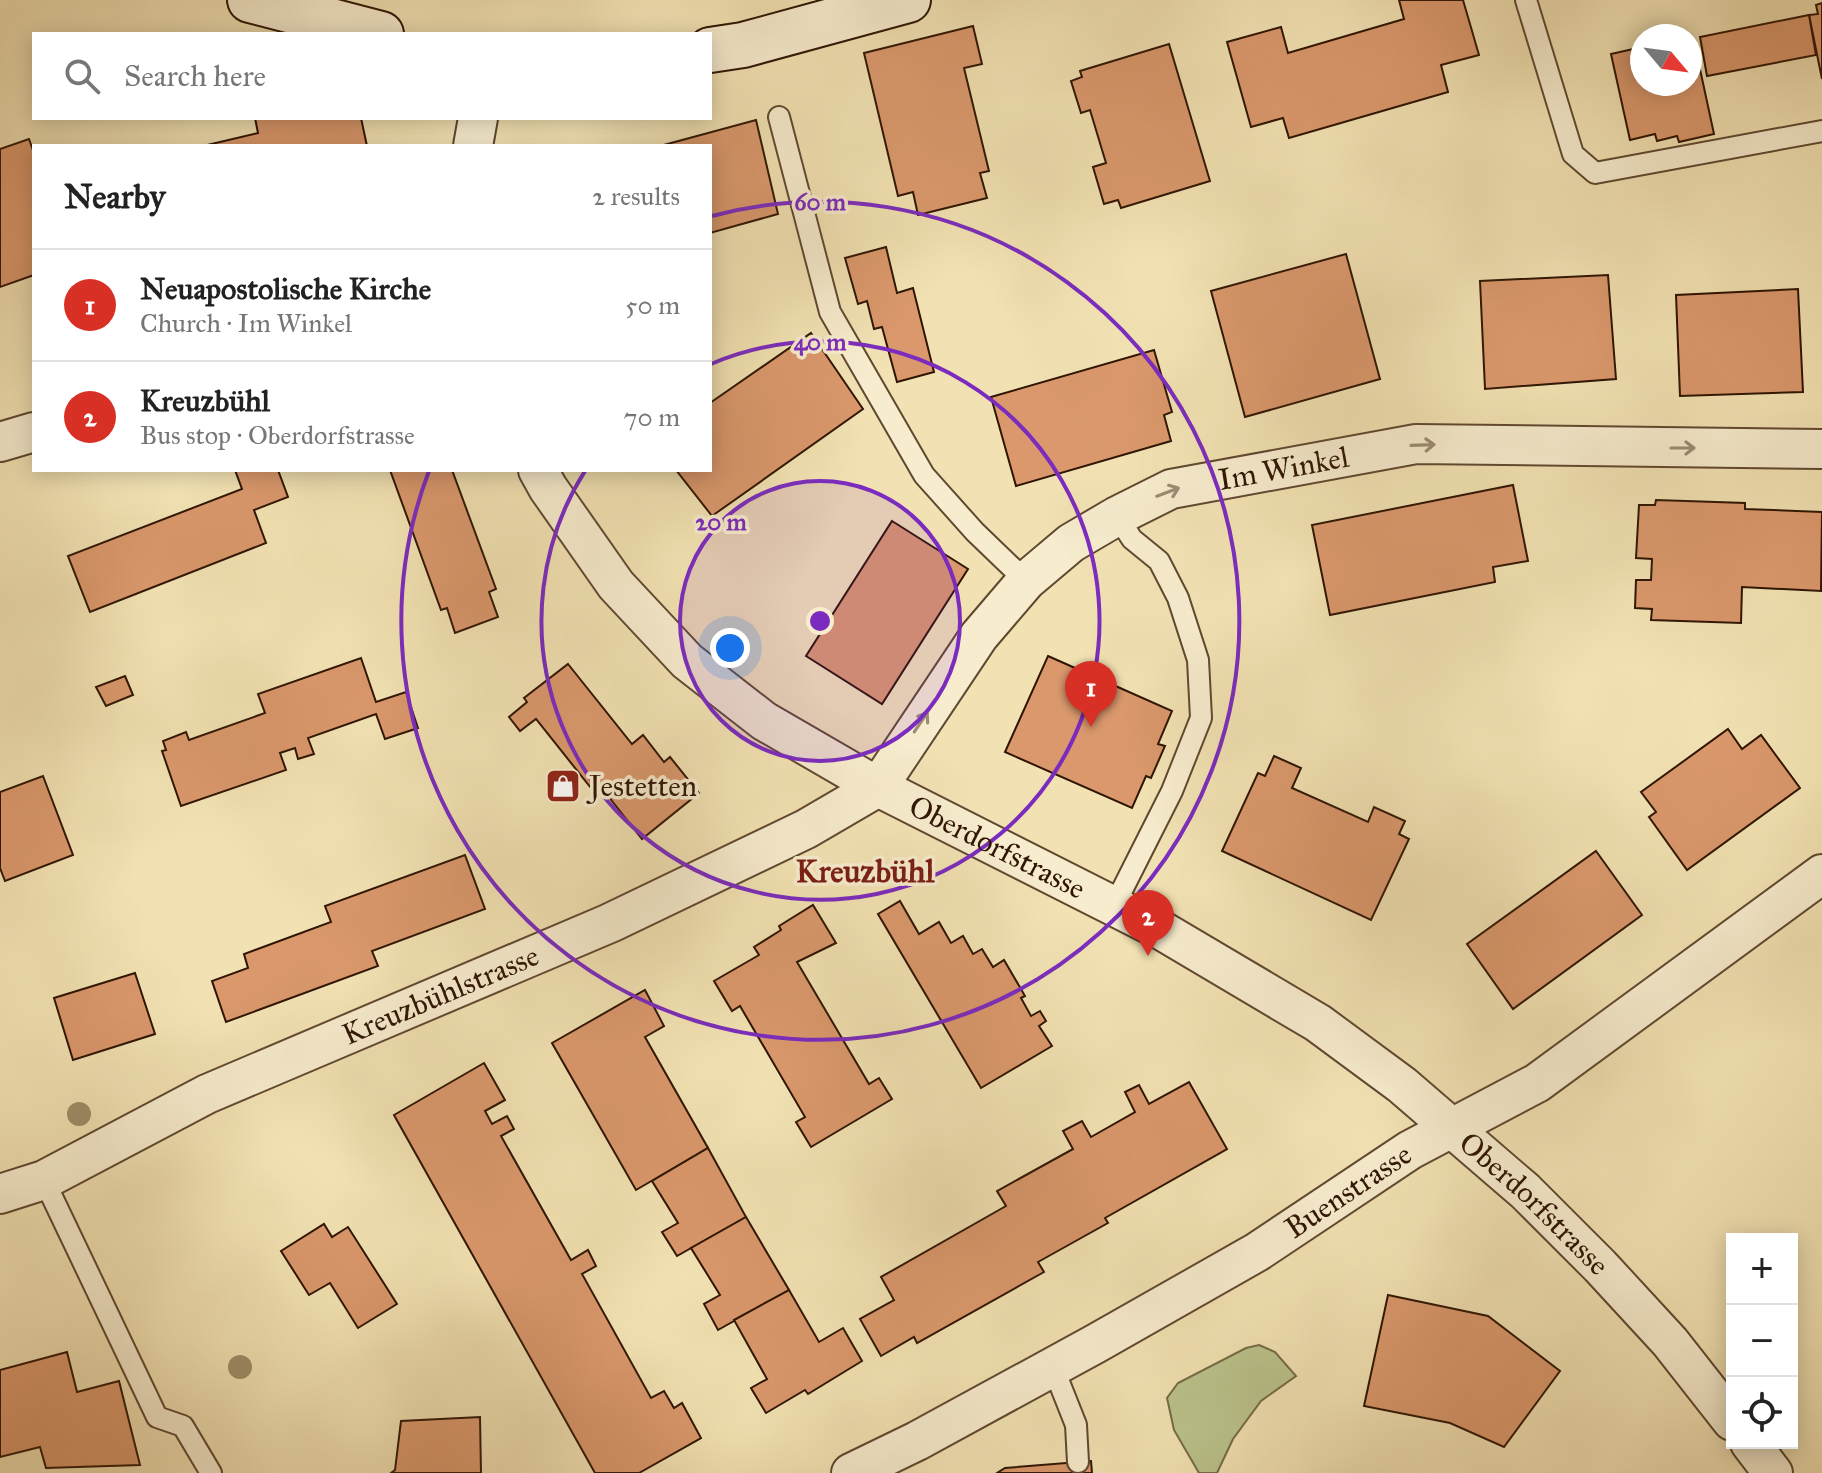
<!DOCTYPE html>
<meta charset="utf-8">
<style>
:root{--surface:#fff;--page:#f6f6f6;--text:#222;--muted:#767676;--line:#e0e0e0;--accent:#d93025}
body{margin:0;font-family:"IM FELL Great Primer",serif;background:var(--page);color:var(--text)}
.controls{position:absolute;right:24px;bottom:24px;display:grid;overflow:hidden;border-radius:0px;box-shadow:0 4px 20px #0003}
.controls button{width:72px;height:72px;display:grid;place-items:center;padding:0;border:0;border-bottom:2px solid var(--line);background:var(--surface);color:var(--text);font:40px sans-serif}
.compass{position:absolute;left:1630px;top:24px;width:72px;height:72px;border-radius:50%;background:var(--surface);box-shadow:0 4px 20px #0003;rotate:119deg}
.you{position:absolute;left:730px;top:648px;width:28px;height:28px;margin:-20px;border:6px solid #fff;border-radius:50%;background:#1a73e8;box-shadow:0 0 0 12px #1a73e833}
.badge{display:grid;place-items:center;width:52px;height:52px;border-radius:50%;background:var(--accent);color:#fff;font-size:26px;font-weight:700}
.pin{position:absolute;translate:-50% -66px;filter:drop-shadow(0 2px 4px #0008)}
.pin::after{content:'';position:absolute;top:42px;width:28px;height:24px;background:inherit;clip-path:polygon(0 0,100% 0,50% 100%)}
.list{margin:0;padding:0;list-style:none}
h2{display:flex;justify-content:space-between;align-items:center;height:104px;margin:0;padding:0 32px;font-size:34px}
h2 small{font-size:26px;font-weight:400;color:var(--muted)}
.list li{display:grid;grid-template-columns:52px 1fr auto;gap:24px;align-items:center;box-sizing:border-box;height:112px;padding:0 32px;border-top:2px solid var(--line)}
.list b{display:block;font-size:30px;white-space:nowrap}
.list p{margin:0;font-size:26px;white-space:nowrap;color:var(--muted)}
.list em{font-size:26px;font-style:normal;color:var(--muted)}
.icon{flex:none;width:44px;height:44px;fill:none;stroke:currentColor;stroke-width:2;stroke-linecap:round;stroke-linejoin:round}
.map{position:relative;flex:none;width:1822px;height:1473px;overflow:hidden}
.search{position:absolute;background:var(--surface);box-shadow:0 4px 20px #0003;left:32px;top:32px;width:680px;height:88px;display:flex;align-items:center;gap:20px;box-sizing:border-box;padding:0 28px;border-radius:0px;color:var(--muted);font-size:30px}
.panel{position:absolute;background:var(--surface);box-shadow:0 4px 20px #0003;left:32px;top:144px;width:680px;height:328px;border-radius:0px}
.map>svg:first-child{display:block}
.green{fill:#bbc38c;stroke:#756c48;stroke-width:2}
.building{fill:#da986c;stroke:#2f1504;stroke-width:2}
.lines{fill:none;stroke-linecap:round;stroke-linejoin:round}
.service-casing{stroke:#604830;stroke-width:24}
.minor-casing{stroke:#604830;stroke-width:42}
.secondary-casing{stroke:#2f1504;stroke-width:48}
.service{stroke:#f7ecce;stroke-width:20}
.minor{stroke:#f7ecce;stroke-width:38}
.secondary{stroke:#f7ecce;stroke-width:44}
.tree{fill:#9e8e69}
.oneway{stroke:#9d8b73}
.ring{fill:none;stroke:#7b2cbf;stroke-width:4}
.labels{text-anchor:middle;stroke-width:7;stroke-linejoin:round;paint-order:stroke}
.street-label{font-size:30px;fill:#2f1504;stroke:#f7ecce}
.poi-label{font-size:30px;fill:#2f1504;stroke:#f7ecce;text-anchor:start}
.neighbourhood-label{font-size:32px;font-weight:bold;fill:#7a1f14;stroke:#f7ecce}
.centre{fill:#7b2cbf;stroke:#f7ecce;stroke-width:4}
.ring-label{font-size:24px;text-anchor:middle;font-weight:bold;fill:#7b2cbf;stroke:#f7ecce;stroke-width:7;stroke-linejoin:round;paint-order:stroke}
</style>
<div class="map">
<svg width="1822" height="1473" viewBox="0 0 1822 1473">
<rect width="100%" height="100%" fill="#f2e2b3"/>
<filter id="stains"><feTurbulence type="fractalNoise" baseFrequency=".0025" numOctaves="4"/><feColorMatrix values="0 0 0 0 .2 0 0 0 0 .09 0 0 0 0 .02 0 0 0 .5 -.17"/></filter>
<radialGradient id="worn" r=".72"><stop offset=".6" stop-color="#630" stop-opacity="0"/><stop offset="1" stop-color="#630" stop-opacity=".3"/></radialGradient>
<polygon class="green" points="1259,1345 1275,1352 1296,1376 1261,1401 1233,1439 1217,1473 1199,1473 1174,1430 1167,1398 1178,1383 1246,1348"/>
<g class="building">
<polygon points="1399,0 1463,0 1479,55 1441,65 1448,92 1289,138 1283,118 1251,127 1227,42 1281,27 1288,53 1404,19"/>
<polygon points="1822,3 1822,79 1809,15 1818,14 1816,5"/>
<polygon points="1809,15 1816,55 1707,76 1700,37"/>
<polygon points="973,26 982,64 964,68 989,171 980,173 987,198 918,215 913,192 898,196 864,53"/>
<polygon points="1169,44 1210,181 1121,208 1118,200 1104,204 1093,167 1106,163 1090,110 1081,113 1071,81 1082,77 1080,71"/>
<polygon points="1695,46 1714,134 1679,142 1677,136 1657,141 1655,134 1630,140 1611,54 1642,47 1642,84 1690,84 1690,47"/>
<polygon points="255,118 361,118 367,146 203,146 258,133"/>
<polygon points="756,120 778,214 710,233 710,146 660,146"/>
<polygon points="29,139 34,153 34,275 0,287 0,149"/>
<polygon points="886,247 897,293 913,288 934,372 897,382 882,327 874,329 867,301 858,304 845,258"/>
<polygon points="1346,254 1380,379 1245,417 1211,291"/>
<polygon points="1608,275 1616,379 1485,389 1480,281"/>
<polygon points="1798,289 1803,392 1680,396 1676,295"/>
<polygon points="811,333 863,409 712,516 676,470 710,470 710,403"/>
<polygon points="1154,350 1172,412 1164,415 1171,441 1016,486 991,397"/>
<polygon points="235,470 278,470 288,497 254,510 266,543 90,612 68,556 242,489"/>
<polygon points="390,470 452,470 496,589 489,592 498,617 455,633 447,608 441,610"/>
<polygon points="1513,485 1528,561 1493,567 1495,582 1330,615 1312,525"/>
<polygon points="1656,500 1745,503 1745,509 1822,512 1821,591 1742,587 1741,623 1651,620 1652,609 1635,608 1636,580 1651,580 1652,559 1636,558 1639,505 1655,505"/>
<polygon points="892,521 968,569 882,704 806,656"/>
<polygon points="1048,656 1172,711 1158,744 1165,746 1151,778 1146,776 1132,808 1005,752"/>
<polygon points="361,658 376,702 406,692 418,728 385,739 376,714 308,738 314,754 298,759 295,748 280,753 286,770 181,806 162,751 166,750 163,741 186,732 189,740 265,713 258,694"/>
<polygon points="568,664 632,744 643,735 664,762 670,757 699,793 642,839 597,782 591,788 536,719 520,731 509,717 527,702 524,698"/>
<polygon points="125,676 133,695 106,706 96,687"/>
<polygon points="1728,729 1742,749 1761,735 1800,788 1687,870 1649,817 1656,812 1641,792"/>
<polygon points="1274,756 1301,768 1292,788 1368,822 1374,807 1405,821 1399,834 1409,839 1371,920 1222,851 1258,773 1265,776"/>
<polygon points="43,776 73,855 5,881 0,868 0,792"/>
<polygon points="1596,851 1642,915 1513,1009 1467,944"/>
<polygon points="465,855 485,909 372,951 378,966 226,1022 212,981 248,968 244,954 331,922 325,906"/>
<polygon points="900,901 919,934 939,922 951,943 963,936 973,954 982,949 993,967 1004,960 1025,996 1021,998 1031,1016 1040,1011 1046,1021 1039,1026 1052,1046 981,1088 878,914"/>
<polygon points="813,905 836,943 797,962 869,1084 879,1078 892,1099 811,1147 796,1122 805,1117 740,1006 732,1011 714,981 759,955 754,947 781,930 779,926"/>
<polygon points="135,973 155,1034 73,1060 54,998"/>
<polygon points="645,990 664,1026 645,1037 708,1148 636,1190 552,1043"/>
<polygon points="484,1063 505,1100 485,1111 492,1124 507,1116 514,1129 501,1136 571,1260 588,1250 596,1266 582,1274 651,1398 664,1391 674,1408 682,1403 701,1438 639,1473 595,1473 394,1115"/>
<polygon points="1189,1082 1227,1149 1105,1218 1108,1223 1038,1262 1044,1272 917,1343 914,1337 881,1356 860,1319 894,1300 881,1277 1006,1206 997,1191 1073,1149 1063,1131 1082,1121 1091,1137 1135,1112 1125,1092 1139,1085 1149,1104"/>
<polygon points="708,1148 746,1217 677,1256 662,1232 678,1223 652,1181"/>
<polygon points="746,1217 789,1290 718,1330 704,1304 720,1295 691,1248"/>
<polygon points="324,1224 332,1237 348,1227 397,1304 358,1328 330,1283 309,1295 281,1251"/>
<polygon points="789,1290 819,1342 843,1328 862,1361 808,1394 805,1390 766,1413 751,1388 767,1379 734,1320"/>
<polygon points="1388,1295 1488,1316 1560,1371 1504,1447 1450,1423 1364,1406"/>
<polygon points="67,1352 77,1392 119,1381 140,1465 46,1468 40,1447 0,1457 0,1370"/>
<polygon points="480,1417 481,1473 391,1473 395,1470 401,1421"/>
<polygon points="1091,1461 1092,1473 997,1473 1005,1468"/>
</g>
<g class="lines">
<g class="service-casing">
<g id="service">
<polyline points="1526,0 1573,154 1595,173 1822,131"/>
<polyline points="779,117 830,312 924,475 975,532 1026,581"/>
<polyline points="1114,906 1172,791 1201,718 1198,660 1178,598 1159,561 1132,539 1117,516"/>
<polyline points="44,1180 157,1417 183,1426 211,1473"/>
<polyline points="1053,1367 1076,1425 1078,1462"/>
</g>
</g>
<g class="minor-casing">
<g id="minor">
<polyline points="473,146 478,118"/>
<polyline points="0,442 34,432"/>
<path id="s1" d="M538,470L548,488L616,585L687,661L764,721L878,787L1161,930L1318,1023L1402,1085L1525,1191L1600,1266L1670,1342L1732,1421"/>
<path id="s2" d="M0,1194L44,1180L207,1094L610,923L806,829L878,787L979,636L1026,581L1071,543L1117,516L1171,489L1416,444L1822,449"/>
<polyline points="1750,1443 1773,1473"/>
<path id="s3" d="M851,1473L917,1441L1095,1344L1257,1252L1410,1150L1537,1083L1822,874"/>
</g>
</g>
<g class="secondary-casing">
<g id="secondary">
<polyline points="250,0 381,34"/>
<polyline points="710,50 743,45 908,0"/>
</g>
</g>
<use href="#service" class="service"/>
<use href="#minor" class="minor"/>
<use href="#secondary" class="secondary"/>
</g>
<g class="tree">
<circle cx="79" cy="1114" r="12"/>
<circle cx="240" cy="1367" r="12"/>
</g>
<defs><path id="oneway-shaft" d="M-6 0H5M1.5-3L5.5 0L1.5 3" fill="none" stroke-width="1.6" stroke-linecap="round" stroke-linejoin="round" transform="scale(2)"/></defs>
<g class="oneway">
<use href="#oneway-shaft" transform="translate(1423 445) rotate(-2)"/>
<use href="#oneway-shaft" transform="translate(1683 448)"/>
<use href="#oneway-shaft" transform="translate(1168 492) rotate(-21)"/>
<use href="#oneway-shaft" transform="translate(921 722) rotate(-56)"/>
</g>
<circle cx="820" cy="621" r="140" fill="#7b2cbf" fill-opacity=".12"/>
<g class="ring">
<circle cx="820" cy="621" r="140"/>
<path d="M711 364A279 279 0 1 1 585 471"/>
<path d="M712 216A419 419 0 1 1 429 471"/>
</g>
<defs>
<g id="shop-square" transform="scale(1.8)"><rect x="-9" y="-9" width="18" height="18" rx="4" fill="#8f2418" stroke="#f7ecce"/><path d="M-5-2.5h2.3a2.7 3.5 0 0 1 5.4 0H5L5.5 6h-11ZM-1.5-2.5h3a1.5 2.3 0 0 0-3 0Z" fill="#fff"/></g>
</defs>
<g fill-rule="evenodd">
<use href="#shop-square" x="563" y="786"/>
</g>
<g class="labels">
<g class="street-label">
<text dy="10" stroke="none"><textPath href="#s2" startOffset="1510">Im Winkel</textPath></text>
<text dy="10" stroke="none"><textPath href="#s1" startOffset="606">Oberdorfstrasse</textPath></text>
<text dy="10" stroke="none"><textPath href="#s2" startOffset="484">Kreuzbühlstrasse</textPath></text>
<text dy="10" stroke="none"><textPath href="#s3" startOffset="572">Buenstrasse</textPath></text>
<text dy="10" stroke="none"><textPath href="#s1" startOffset="1254">Oberdorfstrasse</textPath></text>
</g>
<g class="poi-label">
<text x="589" y="796">Jestetten</text>
</g>
<g class="neighbourhood-label">
<text x="865" y="882">Kreuzbühl</text>
</g>
</g>
<circle cx="820" cy="621" r="12" class="centre"/>
<g class="ring-label">
<text x="820" y="210">60 m</text>
<text x="820" y="350">40 m</text>
<text x="721" y="530">20 m</text>
</g>
<rect width="100%" height="100%" filter="url(#stains)"/>
<rect width="100%" height="100%" fill="url(#worn)"/>
</svg>
<div class="controls">
<button>+</button>
<button>−</button>
<button><svg class="icon" aria-label="locate" viewBox="0 0 24 24"><circle cx="12" cy="12" r="6"/><path d="M12 2v4M12 18v4M2 12h4M18 12h4"/></svg></button>
</div>
<svg class="compass" viewBox="-18 -18 36 36"><path d="M0-13l5 13h-10z" fill="#e53935"/><path d="M0 13l5-13h-10z" fill="#767676"/></svg>
<div class="you"></div>
<div class="pin badge" style="left:1091px;top:727px">1</div>
<div class="pin badge" style="left:1148px;top:956px">2</div>
<div class="search"><svg class="icon" aria-label="search" viewBox="0 0 24 24"><circle cx="10" cy="10" r="6"/><path d="M15 15l6 6"/></svg>Search here</div>
<section class="panel">
<h2>Nearby<small>2 results</small></h2>
<ul class="list">
<li><span class="badge">1</span><div><b>Neuapostolische Kirche</b><p>Church · Im Winkel</p></div><em>50 m</em></li>
<li><span class="badge">2</span><div><b>Kreuzbühl</b><p>Bus stop · Oberdorfstrasse</p></div><em>70 m</em></li>
</ul>
</section>
</div>
